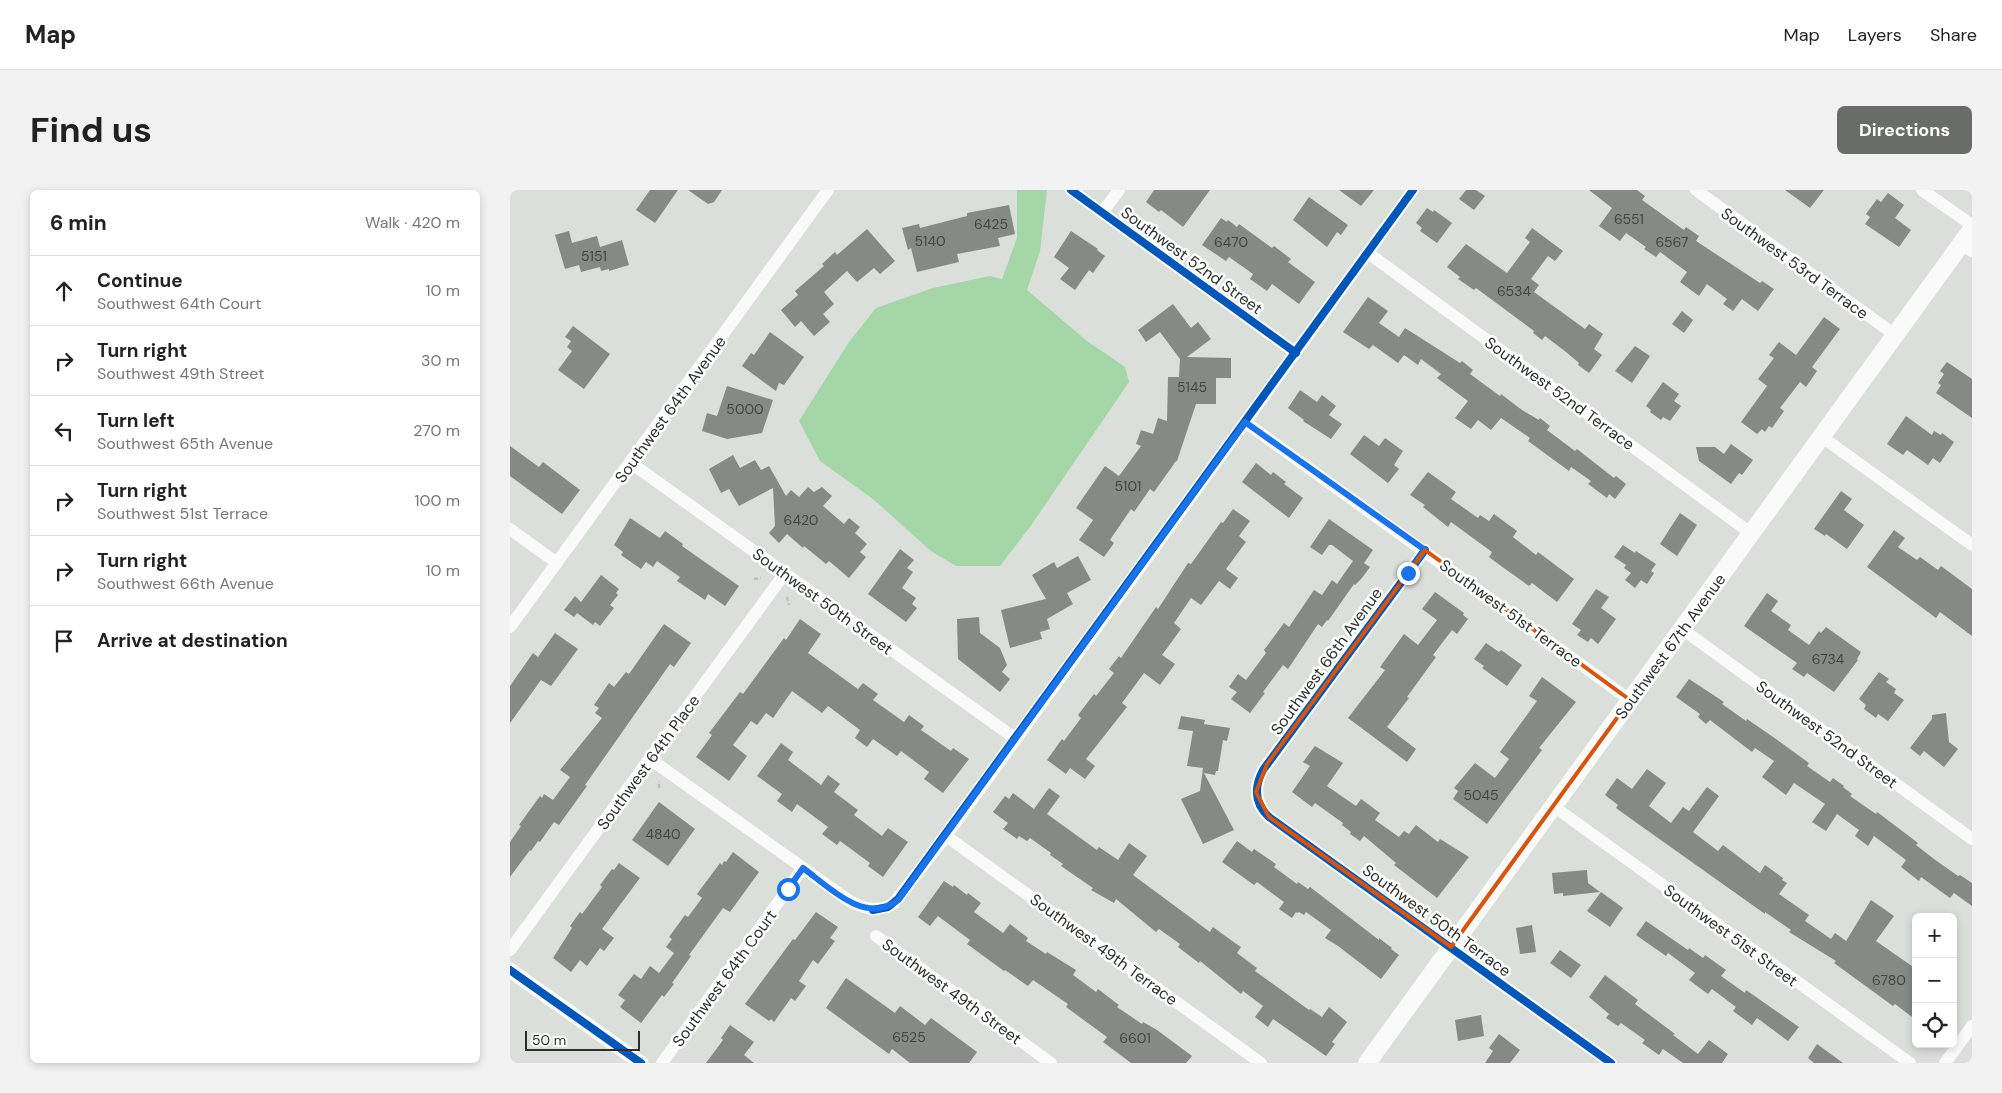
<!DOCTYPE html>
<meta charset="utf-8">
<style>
:root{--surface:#fff;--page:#f2f2f2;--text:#222;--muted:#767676;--line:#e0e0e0;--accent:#686d68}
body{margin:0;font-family:"DM Sans",sans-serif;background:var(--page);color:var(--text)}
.controls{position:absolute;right:15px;bottom:15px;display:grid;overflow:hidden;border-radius:8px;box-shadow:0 2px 8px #0003}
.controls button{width:45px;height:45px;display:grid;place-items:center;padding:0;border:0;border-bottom:1px solid var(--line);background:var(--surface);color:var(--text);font:25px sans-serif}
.scale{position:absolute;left:15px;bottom:12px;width:115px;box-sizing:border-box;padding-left:5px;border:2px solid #2b2f2b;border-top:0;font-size:14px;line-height:18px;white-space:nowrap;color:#2b2f2b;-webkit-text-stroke:4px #fff;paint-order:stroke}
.stop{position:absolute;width:15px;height:15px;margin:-11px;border:4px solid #1a73e8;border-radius:50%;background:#fff}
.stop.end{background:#1a73e8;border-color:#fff;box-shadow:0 1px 5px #0008}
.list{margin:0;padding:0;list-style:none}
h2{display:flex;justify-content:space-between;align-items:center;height:65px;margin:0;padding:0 20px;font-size:21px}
h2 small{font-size:16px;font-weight:400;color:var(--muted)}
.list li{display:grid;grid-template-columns:32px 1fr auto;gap:15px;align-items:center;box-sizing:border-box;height:70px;padding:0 20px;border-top:1px solid var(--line)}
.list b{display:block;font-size:19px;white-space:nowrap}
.list p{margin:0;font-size:16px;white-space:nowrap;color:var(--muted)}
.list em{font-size:16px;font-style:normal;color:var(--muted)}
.icon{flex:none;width:28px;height:28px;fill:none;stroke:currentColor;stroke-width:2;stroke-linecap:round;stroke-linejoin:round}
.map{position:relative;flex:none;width:1462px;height:873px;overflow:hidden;border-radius:8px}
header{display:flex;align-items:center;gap:30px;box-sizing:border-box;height:70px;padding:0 25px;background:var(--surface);border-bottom:1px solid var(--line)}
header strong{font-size:24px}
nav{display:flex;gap:28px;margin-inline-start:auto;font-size:18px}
.intro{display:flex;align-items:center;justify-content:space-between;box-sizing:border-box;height:120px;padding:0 30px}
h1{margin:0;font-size:35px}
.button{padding:12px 22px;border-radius:8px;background:var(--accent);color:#fff;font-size:18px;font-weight:700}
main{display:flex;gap:30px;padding:0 30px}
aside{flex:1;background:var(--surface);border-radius:8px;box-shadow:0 2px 8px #0003}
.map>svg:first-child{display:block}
.water{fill:#a4d6a7}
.building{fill:#868a86}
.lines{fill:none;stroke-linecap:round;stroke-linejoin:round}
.path{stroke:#bcbfbc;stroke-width:2.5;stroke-dasharray:4 2.5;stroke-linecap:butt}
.minor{stroke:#f9faf9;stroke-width:12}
.tertiary{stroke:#f9faf9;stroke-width:15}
.secondary{stroke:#f9faf9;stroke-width:18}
.cycleway-casing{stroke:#fff;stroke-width:11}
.cycleway{stroke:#0057b8;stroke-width:8}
.route{stroke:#1a73e8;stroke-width:6}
.marked{fill:none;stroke:#d5550f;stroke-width:4;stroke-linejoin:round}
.labels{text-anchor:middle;stroke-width:5;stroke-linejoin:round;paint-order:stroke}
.number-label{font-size:14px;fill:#424642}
.street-label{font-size:16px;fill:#2b2f2b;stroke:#fff}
</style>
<header>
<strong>Map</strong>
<nav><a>Map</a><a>Layers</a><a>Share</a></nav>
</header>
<div class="intro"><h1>Find us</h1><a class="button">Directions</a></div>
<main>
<aside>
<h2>6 min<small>Walk · 420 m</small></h2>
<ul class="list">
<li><svg class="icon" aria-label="ahead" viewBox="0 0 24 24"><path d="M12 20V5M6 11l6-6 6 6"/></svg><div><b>Continue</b><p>Southwest 64th Court</p></div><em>10 m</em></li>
<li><svg class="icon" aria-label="right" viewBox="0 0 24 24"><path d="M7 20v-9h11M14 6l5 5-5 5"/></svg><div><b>Turn right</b><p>Southwest 49th Street</p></div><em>30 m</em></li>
<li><svg class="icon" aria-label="left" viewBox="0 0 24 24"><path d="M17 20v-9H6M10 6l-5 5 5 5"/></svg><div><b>Turn left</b><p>Southwest 65th Avenue</p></div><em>270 m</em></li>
<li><svg class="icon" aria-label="right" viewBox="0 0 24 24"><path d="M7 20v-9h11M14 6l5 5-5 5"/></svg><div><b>Turn right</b><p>Southwest 51st Terrace</p></div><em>100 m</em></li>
<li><svg class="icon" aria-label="right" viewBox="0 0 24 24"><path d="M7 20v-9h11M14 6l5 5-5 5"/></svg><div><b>Turn right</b><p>Southwest 66th Avenue</p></div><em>10 m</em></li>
<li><svg class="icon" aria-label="arrive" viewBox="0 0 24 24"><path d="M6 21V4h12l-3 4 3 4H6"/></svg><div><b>Arrive at destination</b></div></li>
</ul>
</aside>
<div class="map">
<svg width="1462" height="873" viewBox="0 0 1462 873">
<rect width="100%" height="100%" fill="#dadfda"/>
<polygon class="water" points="507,0 537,0 530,61 517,100 577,151 615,177 619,192 522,334 490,376 446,376 421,361 363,309 310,271 289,231 339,152 366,118 423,98 480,86 492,89 507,48"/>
<g class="building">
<polygon points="140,0 168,0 145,33 126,20"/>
<polygon points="178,0 212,0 204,12 198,14"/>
<polygon points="644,0 700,0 673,37 651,20 649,22 636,12"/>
<polygon points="829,0 864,0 851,16"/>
<polygon points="956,0 966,0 975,6 964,20 949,9"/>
<polygon points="1079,0 1127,0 1135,6 1132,10 1174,40 1176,37 1189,46 1186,51 1250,93 1252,91 1264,99 1248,121 1232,109 1223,121 1213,114 1217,109 1197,94 1189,106 1170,92 1177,82 1150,62 1146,67 1134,59 1136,57 1116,43 1110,51 1089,36 1102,18"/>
<polygon points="1275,0 1314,0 1300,18"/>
<polygon points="1378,3 1394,15 1385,28 1401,40 1389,57 1355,34 1360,27 1356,24 1367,9 1371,12"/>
<polygon points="799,7 838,35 831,45 827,42 817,57 783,30"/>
<polygon points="499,15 505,44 488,48 490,56 447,64 449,72 407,82 401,58 398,60 392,38 409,34 410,38 457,26 457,23"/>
<polygon points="917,18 923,22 924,20 942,33 927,53 910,41 912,38 906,33"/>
<polygon points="711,28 717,32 718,30 727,37 729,34 762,58 764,56 781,69 778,72 805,92 789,114 762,94 757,101 740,89 743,84 719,67 716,71 692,55"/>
<polygon points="1022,38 1053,61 1045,71 1038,66 1021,89 1029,95 1024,102 1075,139 1079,134 1093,144 1084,159 1092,165 1079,183 1068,175 1069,173 1056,162 1035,146 1032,150 1023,143 1024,141 966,98 964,100 948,89 950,87 937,77 956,54 997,83 1020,52 1015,48"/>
<polygon points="357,39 385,71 370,84 364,78 347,92 337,81 314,102 324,114 313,124 320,132 304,146 291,131 285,137 271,120 288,105 285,101 314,76 312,74 325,62 327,65"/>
<polygon points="59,41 62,53 87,46 90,57 112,50 119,75 99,81 99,79 91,81 90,77 71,82 69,75 55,79 45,45"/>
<polygon points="561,41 588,59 587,60 595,66 583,83 579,80 565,100 550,89 559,78 544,67"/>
<polygon points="858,107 878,121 869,133 889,147 895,138 950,173 952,171 963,180 960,184 990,206 991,204 1012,220 1029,230 1030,228 1040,236 1037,240 1065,261 1067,259 1104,288 1106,286 1116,294 1105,309 1099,304 1097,308 1078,294 1081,291 1061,277 1059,281 1018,251 1020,248 991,228 981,240 968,230 961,239 945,228 958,211 927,188 931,184 911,169 908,175 894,165 888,173 863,155 859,159 833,142"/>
<polygon points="663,114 681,138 688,132 701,149 677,167 721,168 721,188 706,188 706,214 686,214 667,271 666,271 644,302 640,299 624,322 621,319 600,350 604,353 594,367 569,350 583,330 566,318 595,276 609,286 631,256 626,254 631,240 643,244 648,228 657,231 658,187 669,187 670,169 650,142 636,152 628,140"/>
<polygon points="1172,121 1183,130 1174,143 1162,134"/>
<polygon points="1314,127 1330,139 1302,177 1307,181 1296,197 1290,192 1270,218 1274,221 1262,238 1259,236 1255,242 1252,239 1247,244 1231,232 1257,196 1248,189 1264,168 1259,165 1269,152 1286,165"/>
<polygon points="63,136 100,164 74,199 48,180 62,161 57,157 61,151 55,147"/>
<polygon points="260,142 294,167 274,195 269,193 266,201 232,176 241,163 244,165"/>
<polygon points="1125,156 1140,166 1122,193 1105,181"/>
<polygon points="1437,172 1462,189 1462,228 1426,203 1431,195 1428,193 1434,184 1430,181"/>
<polygon points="1153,192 1169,204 1164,211 1171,216 1160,231 1153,227 1151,230 1140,222 1141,220 1136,216"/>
<polygon points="217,196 263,210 252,243 217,249 192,241 197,223 207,226"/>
<polygon points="790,200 807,212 812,205 826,216 819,225 832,234 821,249 793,231 794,230 778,218"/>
<polygon points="1396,226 1422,245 1424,241 1431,245 1432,243 1444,252 1430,273 1423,268 1418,275 1397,260 1393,265 1377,254"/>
<polygon points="854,245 869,256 875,248 893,261 884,275 889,279 878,293 840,264"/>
<polygon points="1221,254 1243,270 1232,285 1229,283 1221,294 1189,271 1186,257 1205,257 1214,264"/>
<polygon points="0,256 29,277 33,272 70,300 52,324 0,286"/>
<polygon points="223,265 230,278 245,270 251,280 259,276 276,306 281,300 289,307 298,297 304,302 312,297 322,306 313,316 334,334 339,328 350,337 345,343 357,354 350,362 356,367 339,388 319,371 316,374 294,356 293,358 277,344 269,353 259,343 265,336 263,298 229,316 219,299 211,303 199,279"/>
<polygon points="746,273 761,285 763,282 776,292 774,294 793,308 779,328 732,292"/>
<polygon points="918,282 946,302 941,309 968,328 970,325 979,331 984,324 1007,341 1003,347 1026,365 1028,362 1064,389 1047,412 1022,393 1019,396 991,376 979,367 982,362 941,332 938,337 913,317 915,315 900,305"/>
<polygon points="1331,301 1342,309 1334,320 1354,335 1337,359 1316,344 1315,346 1304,339"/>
<polygon points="723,319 740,331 729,346 736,352 716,379 728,388 720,399 709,391 691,415 681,408 664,433 671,439 652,465 665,474 650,495 634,483 612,513 617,517 576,569 585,576 575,589 560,578 556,584 537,570 552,549 554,551 571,528 568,525 584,504 586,506 604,483 599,479 609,466 611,468 646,417 648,419 678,373 681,374 711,332 713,333"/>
<polygon points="1170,323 1187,335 1167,366 1150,354"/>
<polygon points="120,328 150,348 155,341 173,354 172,356 229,396 215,416 198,404 195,410 167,391 170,387 147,371 143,377 136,372 131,379 111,365 113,362 104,355"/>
<polygon points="819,329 863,360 854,373 860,377 852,388 845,395 844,394 818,431 817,430 812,437 808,434 778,479 773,475 753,502 755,503 740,523 721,509 727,502 719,497 728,484 736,490 756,463 754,460 774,433 779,437 804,400 812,405 822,390 827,394 843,371 822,355 819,355 812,365 800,357"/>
<polygon points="1384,340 1395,348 1388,357 1407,370 1410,367 1428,380 1431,376 1462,399 1462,446 1430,422 1426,428 1357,377"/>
<polygon points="1113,355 1125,363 1126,361 1146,374 1141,381 1144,383 1137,394 1131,390 1125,398 1115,390 1121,383 1114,378 1116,375 1104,367"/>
<polygon points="390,359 404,370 397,378 403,382 392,398 406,408 402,414 407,418 396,432 358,404"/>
<polygon points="568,366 581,390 557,403 563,414 537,429 540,439 530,442 532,449 500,458 491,420 536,409 522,385 544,372 547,378"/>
<polygon points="91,385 109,399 106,403 108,405 100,415 104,418 90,436 85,432 83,435 67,423 64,427 54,420 65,406 71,412"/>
<polygon points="1086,399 1099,407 1091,418 1106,429 1088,454 1081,448 1078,452 1067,445 1071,440 1062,434"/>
<polygon points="925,402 954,423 953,425 958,429 947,444 942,440 923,465 926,467 897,507 899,508 877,537 906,559 897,572 838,528 875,480 870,477 894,444 908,455 927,430 912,419"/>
<polygon points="1257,403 1268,411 1261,421 1281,435 1278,440 1299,455 1309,441 1311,443 1316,437 1351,462 1347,469 1348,470 1324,502 1297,483 1294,487 1282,479 1287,473 1234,436"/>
<polygon points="469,427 470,443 490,458 497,475 492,482 500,489 490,502 448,469 447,429"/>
<polygon points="290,429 311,444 298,463 348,499 353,493 368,504 363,510 394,532 399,525 414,536 411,540 441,561 443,558 459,569 433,603 414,589 419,582 391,561 387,566 363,549 357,557 345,548 350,540 318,516 312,523 282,501 263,528 256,523 247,535 241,531 223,555 237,566 219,591 186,567 202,545 199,543 230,502 233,504 274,448 276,450"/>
<polygon points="154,434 181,453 164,477 160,474 75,595 77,596 49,635 44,632 30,652 28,651 21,661 20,660 0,687 0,652 11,636 9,635 30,606 32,608 34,604 43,610 60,587 50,580 92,528 85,523 89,518 84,515 99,493 104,497 116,482 119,484"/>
<polygon points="45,443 68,459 41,496 31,490 0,533 0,496 23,463 28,467"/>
<polygon points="976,453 989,462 991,460 1012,475 997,496 972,478 974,476 964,469"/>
<polygon points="1369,482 1379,489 1376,492 1386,499 1384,503 1394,510 1378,531 1368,524 1366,528 1354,519 1356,515 1349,509"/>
<polygon points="1032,487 1066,512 1029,558 1032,560 977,634 943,609 948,601 944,598 965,573 985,588 999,569 990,562 1027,511 1019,506"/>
<polygon points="1179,489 1214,512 1212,514 1236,531 1237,529 1266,549 1299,573 1297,576 1320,592 1323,588 1334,596 1333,597 1342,604 1340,606 1366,624 1367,622 1383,634 1408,653 1406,655 1424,669 1448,686 1450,685 1462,693 1462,716 1444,703 1440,708 1411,687 1409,691 1391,677 1396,670 1364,646 1358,656 1345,646 1349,640 1327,624 1316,641 1302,632 1315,614 1284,593 1276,605 1252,587 1264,571 1245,558 1242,562 1200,530 1196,534 1188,527 1190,524 1166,507"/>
<polygon points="1436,523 1439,552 1448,559 1434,577 1414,561 1410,566 1400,558 1422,529 1422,525"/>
<polygon points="671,526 695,530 694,534 720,538 717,551 713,550 708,581 706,581 705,585 694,583 724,640 693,654 671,609 690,601 693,578 677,576 683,541 668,539"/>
<polygon points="271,553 283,562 278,570 311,595 318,585 330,594 324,602 348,620 344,625 372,646 378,638 398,652 373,687 358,676 360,673 330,651 327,655 312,644 318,637 287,614 282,622 267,611 272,604 247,586"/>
<polygon points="805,556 833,573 817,596 846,616 851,609 870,623 865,630 889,647 894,641 899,644 906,635 928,652 930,649 959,667 927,708 884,675 886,673 854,646 850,651 840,644 841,642 832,635 833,633 805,613 802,617 782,602 800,576 793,572"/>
<polygon points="1137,579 1156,593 1139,616 1161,633 1173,617 1179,621 1197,597 1209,606 1183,642 1208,661 1213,655 1250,683 1255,675 1273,688 1272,690 1277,693 1269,704 1299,725 1295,731 1321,749 1325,743 1336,751 1361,710 1384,726 1366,751 1406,779 1406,830 1385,814 1383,816 1324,773 1326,771 1279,742 1281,740 1255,722 1255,724 1117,626 1106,618 1108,615 1095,605 1107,588 1122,599"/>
<polygon points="539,598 550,606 537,624 587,660 589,657 608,670 619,653 637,666 623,685 700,742 703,737 725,753 731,757 727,763 747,778 745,781 799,820 800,819 812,827 819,817 837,832 822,852 825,854 816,866 763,829 758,837 745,827 753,816 733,801 731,804 690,771 689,773 668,757 670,754 649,739 646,742 606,709 604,713 581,700 583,698 551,676 553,674 540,665 541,663 520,648 517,651 509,646 507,649 493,639 498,633 483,622 495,606 499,609 503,603 524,619"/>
<polygon points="149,612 185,639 158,676 122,650"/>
<polygon points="727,651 742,662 744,659 766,674 764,677 787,694 788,692 798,699 800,697 869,750 869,748 882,758 881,759 889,765 871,789 828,756 815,748 821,740 796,722 794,725 789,722 787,723 786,722 782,728 769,719 774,712 751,695 747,692 744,695 712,672"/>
<polygon points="223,662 249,682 220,722 213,718 179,765 181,766 162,793 164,794 154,807 152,805 131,833 110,817 115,810 108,805 124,784 131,789 140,776 149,783 164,763 156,757 162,749 159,747 175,725 178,727 192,708 187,704 210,673 212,675 214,671 216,672"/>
<polygon points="109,673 130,688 92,739 104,748 94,761 90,758 77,776 70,770 61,782 43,768 62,738 60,736 70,722 72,724 92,697 90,695 102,679 104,680"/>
<polygon points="1077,680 1078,693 1090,702 1053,706 1053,703 1044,704 1042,683"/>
<polygon points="434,691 443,697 444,695 457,705 458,703 471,713 464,722 493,743 500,734 518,748 516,751 536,764 537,762 566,780 563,785 586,802 588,799 609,815 607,817 632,834 633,832 647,840 682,866 676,873 621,873 593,852 597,847 556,817 558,814 523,790 518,796 495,780 494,781 457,754 460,750 428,726 420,736 408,727"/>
<polygon points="1091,702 1113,718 1100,737 1077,721"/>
<polygon points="306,722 328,737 320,748 325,751 308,774 303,770 289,791 296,796 285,811 281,808 264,832 261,829 259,831 235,814 283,749 285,750"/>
<polygon points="1136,731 1178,760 1179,758 1193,768 1195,765 1216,780 1211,786 1235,803 1236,800 1289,837 1278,851 1247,828 1242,835 1223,821 1226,817 1202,799 1198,804 1179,790 1185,783 1158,763 1156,766 1126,745"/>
<polygon points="1022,735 1026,762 1010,764 1006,738"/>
<polygon points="1050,760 1071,775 1061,788 1040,773"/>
<polygon points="1095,785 1128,810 1125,814 1165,844 1163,845 1188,864 1199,850 1218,864 1212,873 1173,873 1153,859 1149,865 1132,853 1135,850 1111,833 1108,836 1096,828 1099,824 1079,807"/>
<polygon points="336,788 385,823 390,816 415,835 421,828 467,862 459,873 400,873 382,859 379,864 316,818"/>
<polygon points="971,825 974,846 948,851 945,830"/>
<polygon points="220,835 244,852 234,865 244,873 196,873 213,850 211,848"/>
<polygon points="989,844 1010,860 1000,873 975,873 983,861 979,858"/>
<polygon points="1307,854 1333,873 1304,873 1298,868"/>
</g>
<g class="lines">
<g class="path">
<polyline points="244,389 251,388"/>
<polyline points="277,407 279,415"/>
<polyline points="149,598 149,591"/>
</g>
<g class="minor">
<polyline points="561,0 786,163"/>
<polyline points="1186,0 1385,145"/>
<polyline points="1412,0 1462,35"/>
<polyline points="592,23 609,0"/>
<polyline points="1452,54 1462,61"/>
<polyline points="858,63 1242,344"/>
<polyline points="735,232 1120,510"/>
<polyline points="1312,247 1462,355"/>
<polyline points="121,273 506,549"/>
<polyline points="0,339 47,373"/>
<path d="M915,360L753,580C744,597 744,613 759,627L1101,873"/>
<polyline points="0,437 318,0"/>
<polyline points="1172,439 1462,649"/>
<path d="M140,569L338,710C353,719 368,723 384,713L436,646L903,0"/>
<polyline points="1043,616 1400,873"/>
<polyline points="436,646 751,873"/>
<polyline points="366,746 541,873"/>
<polyline points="0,760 275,383"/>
<polyline points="152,873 293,678"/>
<polyline points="1435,873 1462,836"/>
</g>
<polyline class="tertiary" points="0,780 131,873"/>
<polyline class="secondary" points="857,873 1462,39"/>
<g class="cycleway-casing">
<g id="cycleway">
<polyline points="561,0 786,163"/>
<path d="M915,360L753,580C744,597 744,613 759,627L1101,873"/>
<polyline points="363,720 378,717 388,709 903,0"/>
<polyline points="0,780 131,873"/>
</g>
</g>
<use href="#cycleway" class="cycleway"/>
</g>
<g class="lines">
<path class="route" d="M278,699L293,678C319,697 356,736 388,710L735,232L915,360L898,383"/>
</g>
<path class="marked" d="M915,360L1120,510L941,757L759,627L746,602L757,574Z"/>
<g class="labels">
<g class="number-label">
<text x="1119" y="34">6551</text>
<text x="481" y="39">6425</text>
<text x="420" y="56">5140</text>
<text x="721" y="57">6470</text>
<text x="1162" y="57">6567</text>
<text x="84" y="71">5151</text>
<text x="1004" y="106">6534</text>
<text x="682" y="202">5145</text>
<text x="235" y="224">5000</text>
<text x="618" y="301">5101</text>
<text x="291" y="335">6420</text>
<text x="1318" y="474">6734</text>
<text x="971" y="610">5045</text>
<text x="153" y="649">4840</text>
<text x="1379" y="795">6780</text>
<text x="399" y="852">6525</text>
<text x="625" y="853">6601</text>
</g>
<g class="street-label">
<text transform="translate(682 70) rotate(36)" y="6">Southwest 52nd Street</text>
<text transform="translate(1285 73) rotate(36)" y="6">Southwest 53rd Terrace</text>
<text transform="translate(1050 203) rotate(36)" y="6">Southwest 52nd Terrace</text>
<text transform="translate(160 219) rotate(-54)" y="6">Southwest 64th Avenue</text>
<text transform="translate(313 411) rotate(36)" y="6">Southwest 50th Street</text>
<text transform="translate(1001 423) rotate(36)" y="6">Southwest 51st Terrace</text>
<text transform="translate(1160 456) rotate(-54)" y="6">Southwest 67th Avenue</text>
<text transform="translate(816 471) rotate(-54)" y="6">Southwest 66th Avenue</text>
<text transform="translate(1317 544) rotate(36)" y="6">Southwest 52nd Street</text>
<text transform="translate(138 572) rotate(-54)" y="6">Southwest 64th Place</text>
<text transform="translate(927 730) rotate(36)" y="6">Southwest 50th Terrace</text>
<text transform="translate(1221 745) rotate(36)" y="6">Southwest 51st Street</text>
<text transform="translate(594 759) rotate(36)" y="6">Southwest 49th Terrace</text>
<text transform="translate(214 788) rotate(-54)" y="6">Southwest 64th Court</text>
<text transform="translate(442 801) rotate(36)" y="6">Southwest 49th Street</text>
</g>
</g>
</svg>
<div class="controls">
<button>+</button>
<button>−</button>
<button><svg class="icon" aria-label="locate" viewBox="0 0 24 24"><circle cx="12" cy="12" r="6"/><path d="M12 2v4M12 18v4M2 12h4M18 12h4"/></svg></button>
</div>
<div class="scale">50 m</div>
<div class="stop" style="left:278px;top:699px"></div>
<div class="stop end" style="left:898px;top:383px"></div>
</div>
</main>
